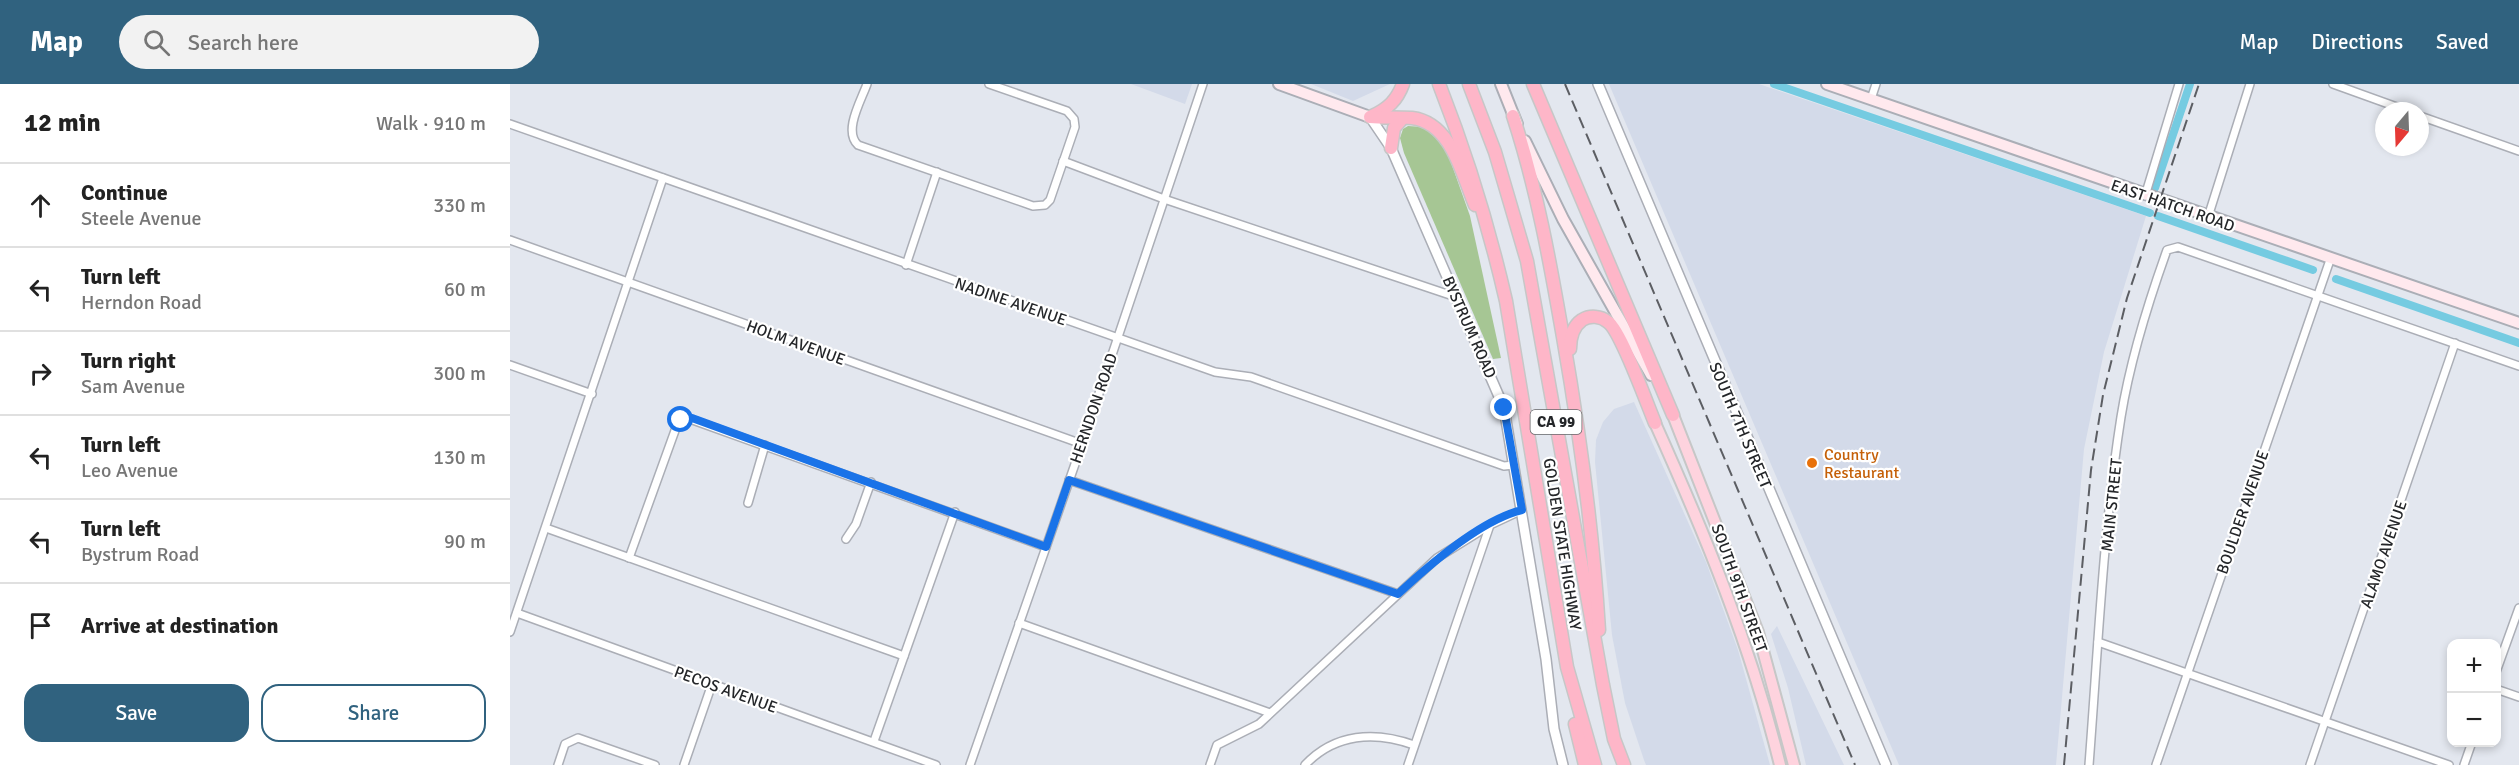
<!DOCTYPE html>
<meta charset="utf-8">
<style>
:root{--surface:#fff;--page:#f2f2f2;--text:#222;--muted:#767676;--line:#e0e0e0;--accent:#30627f}
body{margin:0;font-family:Signika,sans-serif;background:var(--page);color:var(--text)}
.controls{position:absolute;right:18px;bottom:18px;display:grid;overflow:hidden;border-radius:12px;box-shadow:0 3px 9px #0003}
.controls button{width:54px;height:54px;display:grid;place-items:center;padding:0;border:0;border-bottom:2px solid var(--line);background:var(--surface);color:var(--text);font:30px sans-serif}
.compass{position:absolute;left:1865px;top:18px;width:54px;height:54px;border-radius:50%;background:var(--surface);box-shadow:0 3px 9px #0003;rotate:199deg}
.stop{position:absolute;width:18px;height:18px;margin:-14px;border:4px solid #1a73e8;border-radius:50%;background:#fff}
.stop.end{background:#1a73e8;border-color:#fff;box-shadow:0 2px 6px #0008}
.list{margin:0;padding:0;list-style:none}
h2{display:flex;justify-content:space-between;align-items:center;height:78px;margin:0;padding:0 24px;font-size:26px}
h2 small{font-size:20px;font-weight:400;color:var(--muted)}
.list li{display:grid;grid-template-columns:39px 1fr auto;gap:18px;align-items:center;box-sizing:border-box;height:84px;padding:0 24px;border-top:2px solid var(--line)}
.list b{display:block;font-size:22px;white-space:nowrap}
.list p{margin:0;font-size:20px;white-space:nowrap;color:var(--muted)}
.list em{font-size:20px;font-style:normal;color:var(--muted)}
.actions{display:flex;gap:12px;padding:18px 24px}
.actions a{flex:1;padding:14px 0;border:2px solid var(--accent);border-radius:18px;text-align:center;font-size:21px;color:var(--accent)}
.actions .main{background:var(--accent);color:#fff}
.icon{flex:none;width:33px;height:33px;fill:none;stroke:currentColor;stroke-width:2;stroke-linecap:round;stroke-linejoin:round}
.map{position:relative;flex:none;width:2009px;height:681px;overflow:hidden}
header{display:flex;align-items:center;gap:36px;box-sizing:border-box;height:84px;padding:0 30px;background:var(--accent);color:#fff}
header strong{font-size:28px}
nav{display:flex;gap:33px;margin-inline-start:auto;font-size:21px}
.search{width:420px;height:54px;background:var(--page);display:flex;align-items:center;gap:15px;box-sizing:border-box;padding:0 21px;border-radius:33px;color:var(--muted);font-size:22px}
main{display:flex}
aside{flex:1;background:var(--surface)}
.map>svg:first-child{display:block}
.built{fill:#d3dae9}
.green{fill:#a6c694}
.lines{fill:none;stroke-linecap:round;stroke-linejoin:round}
.canal{stroke:#75cbe1;stroke-width:8}
.minor-casing{stroke:#abaeb6;stroke-width:10}
.tertiary-casing{stroke:#abaeb6;stroke-width:12}
.secondary-casing{stroke:#abaeb6;stroke-width:14}
.primary-casing{stroke:#c6c7c7;stroke-width:14}
.motorway-casing{stroke:#c6c7c7;stroke-width:15}
.minor{stroke:#fff;stroke-width:7}
.tertiary{stroke:#fff;stroke-width:9}
.secondary{stroke:#ffe9ee;stroke-width:10}
.primary{stroke:#fed3de;stroke-width:10}
.motorway{stroke:#feb6c8;stroke-width:12}
.rail{stroke:#5c5e63;stroke-width:2;stroke-dasharray:12 6;stroke-linecap:butt}
.route{stroke:#1a73e8;stroke-width:8}
.food-dot{fill:#e8710a;stroke:#fff;stroke-width:2}
.labels{text-anchor:middle;stroke-width:4.5;stroke-linejoin:round;paint-order:stroke}
.shield{fill:#fff;stroke:#666769;stroke-width:1.5}
.shield-label{font-size:15px;font-weight:bold;fill:#242629}
.street-label{font-size:16px;fill:#242629;stroke:#fff}
.food-label{font-size:16px;fill:#c56008;stroke:#fff;text-anchor:start}
</style>
<header>
<strong>Map</strong>
<div class="search"><svg class="icon" aria-label="search" viewBox="0 0 24 24"><circle cx="10" cy="10" r="6"/><path d="M15 15l6 6"/></svg>Search here</div>
<nav><a>Map</a><a>Directions</a><a>Saved</a></nav>
</header>
<main>
<aside>
<h2>12 min<small>Walk · 910 m</small></h2>
<ul class="list">
<li><svg class="icon" aria-label="ahead" viewBox="0 0 24 24"><path d="M12 20V5M6 11l6-6 6 6"/></svg><div><b>Continue</b><p>Steele Avenue</p></div><em>330 m</em></li>
<li><svg class="icon" aria-label="left" viewBox="0 0 24 24"><path d="M17 20v-9H6M10 6l-5 5 5 5"/></svg><div><b>Turn left</b><p>Herndon Road</p></div><em>60 m</em></li>
<li><svg class="icon" aria-label="right" viewBox="0 0 24 24"><path d="M7 20v-9h11M14 6l5 5-5 5"/></svg><div><b>Turn right</b><p>Sam Avenue</p></div><em>300 m</em></li>
<li><svg class="icon" aria-label="left" viewBox="0 0 24 24"><path d="M17 20v-9H6M10 6l-5 5 5 5"/></svg><div><b>Turn left</b><p>Leo Avenue</p></div><em>130 m</em></li>
<li><svg class="icon" aria-label="left" viewBox="0 0 24 24"><path d="M17 20v-9H6M10 6l-5 5 5 5"/></svg><div><b>Turn left</b><p>Bystrum Road</p></div><em>90 m</em></li>
<li><svg class="icon" aria-label="arrive" viewBox="0 0 24 24"><path d="M6 21V4h12l-3 4 3 4H6"/></svg><div><b>Arrive at destination</b></div></li>
</ul>
<div class="actions"><a class="main">Save</a><a>Share</a></div>
</aside>
<div class="map">
<svg width="2009" height="681" viewBox="0 0 2009 681">
<rect width="100%" height="100%" fill="#e3e7ef"/>
<g class="built">
<polygon points="621,0 682,0 675,20"/>
<polygon points="801,0 880,0 843,17"/>
<polygon points="1099,0 1249,0 1636,132 1594,268 1574,365 1546,681 1389,681"/>
<polygon points="1124,318 1196,478 1228,566 1260,681 1136,681 1134,676 1115,619 1102,551 1085,378 1086,356 1093,338 1104,325"/>
<polygon points="1267,542 1334,681 1296,681 1278,604 1261,550"/>
</g>
<polygon class="green" points="898,42 913,43 923,50 938,70 960,132 991,274 983,275 894,69 890,54 893,45"/>
<g class="lines">
<g class="canal">
<polyline points="1264,0 1640,129"/>
<polyline points="1645,104 1680,0"/>
<polyline points="1648,132 1803,186"/>
<polyline points="1826,195 2009,259"/>
</g>
<g class="minor-casing">
<g id="minor">
<path d="M357,0C351,17 333,47 348,61L523,122L535,121L540,116L565,43L564,35L557,27L479,0"/>
<polyline points="1823,0 1898,27"/>
<polyline points="1361,15 1366,0"/>
<polyline points="1910,32 2009,67"/>
<polyline points="0,40 705,288 741,293 994,382 1004,381"/>
<polyline points="553,77 654,115 946,213"/>
<polyline points="1635,112 1669,0"/>
<polyline points="1698,133 1740,0"/>
<polyline points="0,156 572,360"/>
<polyline points="396,181 427,88"/>
<polyline points="0,281 82,310"/>
<polyline points="559,396 888,510"/>
<polyline points="238,419 255,361"/>
<polyline points="36,444 394,572"/>
<polyline points="336,455 346,440 361,398"/>
<polyline points="119,474 167,341 177,334 536,463"/>
<polyline points="7,529 426,681"/>
<polyline points="509,539 760,629"/>
<polyline points="0,548 153,94"/>
<polyline points="1588,558 1939,681"/>
<polyline points="1986,588 2009,524"/>
<polyline points="1986,605 2009,613"/>
<polyline points="364,657 445,428"/>
<polyline points="48,681 55,660 68,654 145,681"/>
<polyline points="174,681 202,600"/>
<polyline points="460,681 572,360 693,0"/>
<polyline points="700,681 707,661 749,640 927,474 980,441 1012,426"/>
<path d="M795,681C825,649 865,647 904,661"/>
<polyline points="898,681 980,441"/>
<path d="M1579,681C1588,565 1593,447 1611,333C1620,277 1638,219 1657,166L1668,163L2009,282"/>
<polyline points="1646,681 1820,176"/>
<polyline points="1800,681 1945,259"/>
<polyline points="1954,681 1962,658"/>
</g>
</g>
<g class="tertiary-casing">
<g id="tertiary">
<polyline points="1088,0 1376,681"/>
<polyline points="860,33 881,64 994,324 1036,575 1044,645 1053,681"/>
</g>
</g>
<g class="secondary-casing">
<g id="secondary">
<polyline points="769,0 860,33"/>
<polyline points="991,0 1007,40"/>
<polyline points="1317,0 2009,239"/>
<polyline points="1015,57 1053,135 1141,291"/>
</g>
</g>
<g class="primary-casing">
<g id="primary">
<polyline points="1163,331 1248,548 1284,681"/>
<path d="M1145,339C1195,450 1241,562 1270,681"/>
</g>
</g>
<g class="motorway-casing">
<g id="motorway">
<path d="M929,0C957,71 979,143 996,217L1057,583L1085,681"/>
<polyline points="959,0 985,68 1017,177 1093,601 1104,655 1114,681"/>
<polyline points="1023,0 1163,331"/>
<path d="M862,32C878,25 887,16 893,0"/>
<path d="M1003,32C1027,105 1040,178 1053,253C1070,350 1083,447 1089,546"/>
<path d="M860,33C874,34 889,33 902,34C942,39 952,91 965,121"/>
<polyline points="881,64 884,44 892,35"/>
<path d="M1060,265C1060,254 1062,243 1072,236C1080,231 1091,232 1098,238C1111,247 1137,320 1145,339"/>
<polyline points="1065,640 1075,681"/>
</g>
</g>
<use href="#minor" class="minor"/>
<use href="#tertiary" class="tertiary"/>
<use href="#secondary" class="secondary"/>
<use href="#primary" class="primary"/>
<use href="#motorway" class="motorway"/>
<g class="rail">
<polyline points="1055,0 1345,681"/>
<polyline points="1554,681 1581,386 1593,311 1617,214 1689,0"/>
</g>
</g>
<g class="lines">
<path class="route" d="M171,336L182,334L536,463L559,396L888,510C919,481 970,436 1012,426L994,324"/>
</g>
<circle class="food-dot" cx="1302" cy="379" r="6"/>
<g class="labels">
<rect class="shield" x="1020.5" y="326" width="51" height="24" rx="4.5"/>
<g class="shield-label">
<text x="1046" y="343">CA 99</text>
</g>
<g class="street-label">
<text transform="translate(1663 121) rotate(19)" y="6">EAST HATCH ROAD</text>
<text transform="translate(501 217) rotate(19)" y="6">NADINE AVENUE</text>
<text transform="translate(960 243) rotate(66)" y="6">BYSTRUM ROAD</text>
<text transform="translate(286 258) rotate(20)" y="6">HOLM AVENUE</text>
<text transform="translate(583 324) rotate(-71)" y="6">HERNDON ROAD</text>
<text transform="translate(1231 341) rotate(67)" y="6">SOUTH 7TH STREET</text>
<text transform="translate(1601 421) rotate(-84)" y="6">MAIN STREET</text>
<text transform="translate(1732 428) rotate(-71)" y="6">BOULDER AVENUE</text>
<text transform="translate(1053 460) rotate(81)" y="6">GOLDEN STATE HIGHWAY</text>
<text transform="translate(1873 470) rotate(-71)" y="6">ALAMO AVENUE</text>
<text transform="translate(1230 504) rotate(70)" y="6">SOUTH 9TH STREET</text>
<text transform="translate(216 605) rotate(20)" y="6">PECOS AVENUE</text>
</g>
<g class="food-label">
<text x="1314" y="376">Country<tspan x="1314" dy="18">Restaurant</tspan></text>
</g>
</g>
</svg>
<div class="controls">
<button>+</button>
<button>−</button>
</div>
<svg class="compass" viewBox="-18 -18 36 36"><path d="M0-13l5 13h-10z" fill="#e53935"/><path d="M0 13l5-13h-10z" fill="#767676"/></svg>
<div class="stop" style="left:171px;top:336px"></div>
<div class="stop end" style="left:994px;top:324px"></div>
</div>
</main>
